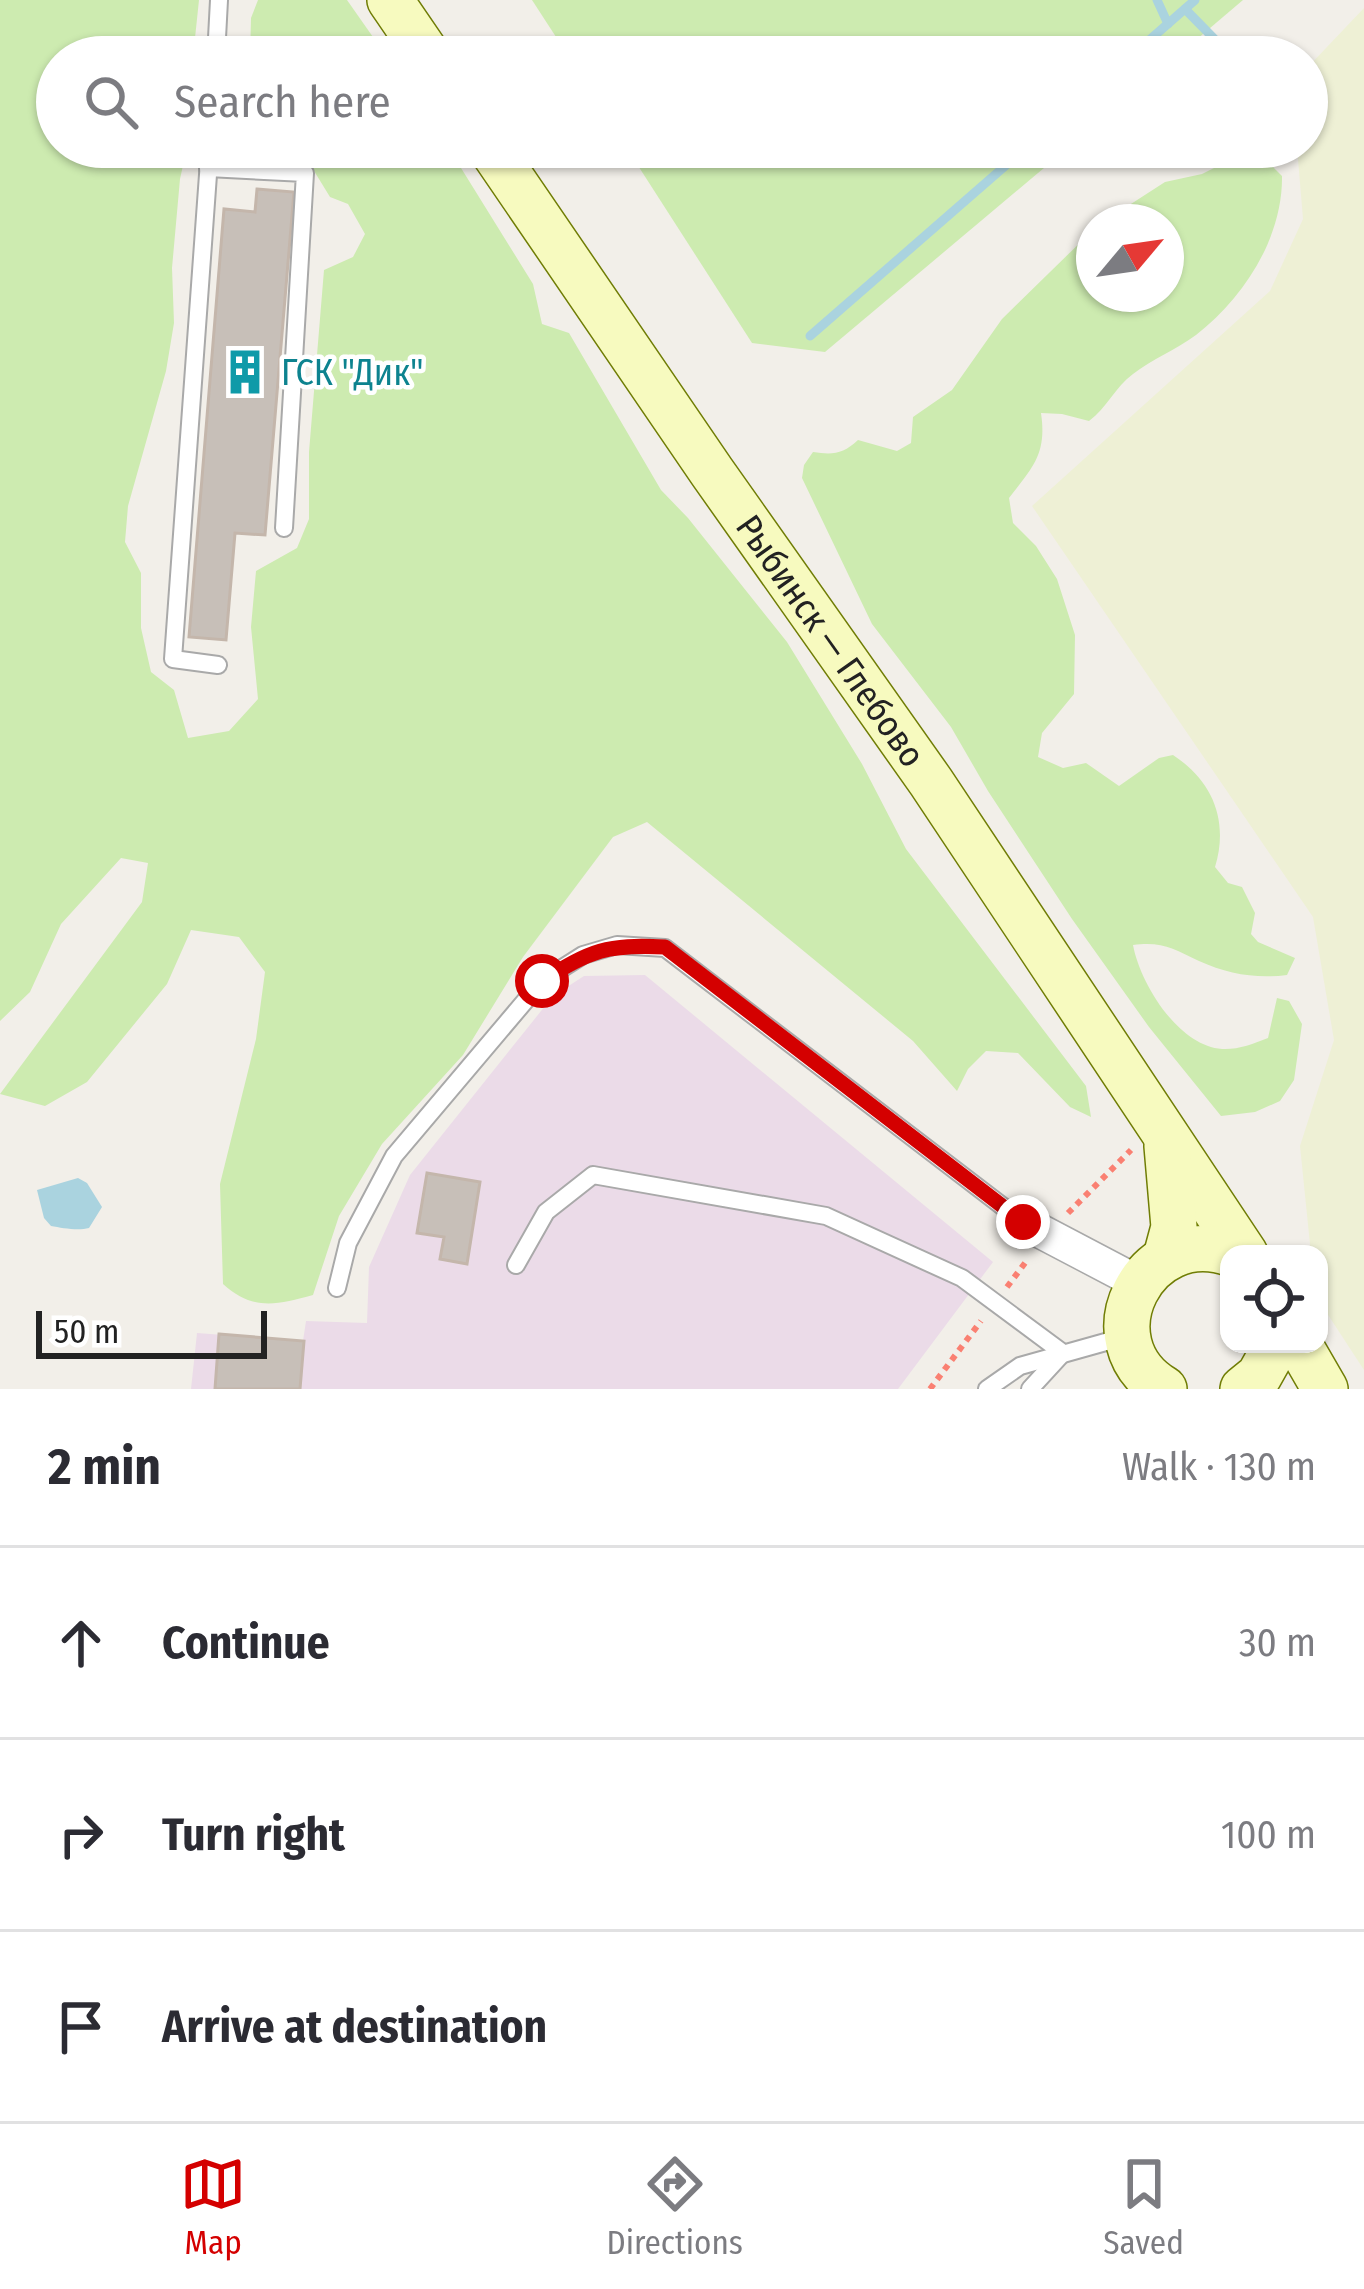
<!DOCTYPE html>
<meta charset="utf-8">
<style>
:root{--surface:#fff;--page:#f2f2f3;--text:#2b2b33;--muted:#7c7c81;--line:#e1e1e2;--accent:#d40000}
body{margin:0;font-family:"Fira Sans Condensed",sans-serif;background:var(--page);color:var(--text)}
.controls{position:absolute;right:36px;bottom:36px;display:grid;overflow:hidden;border-radius:24px;box-shadow:0 3px 9px #0004}
.controls button{width:108px;height:108px;display:grid;place-items:center;padding:0;border:0;border-bottom:3px solid var(--line);background:var(--surface);color:var(--text);font:60px sans-serif}
.compass{position:absolute;left:1076px;top:204px;width:108px;height:108px;border-radius:50%;background:var(--surface);box-shadow:0 3px 9px #0004;rotate:61deg}
.scale{position:absolute;left:36px;bottom:30px;width:231px;box-sizing:border-box;padding-left:12px;border:6px solid #222;border-top:0;font-size:33px;line-height:42px;white-space:nowrap;color:#222;-webkit-text-stroke:9px #fff;paint-order:stroke}
.stop{position:absolute;width:36px;height:36px;margin:-27px;border:9px solid #d40000;border-radius:50%;background:#fff}
.stop.end{background:#d40000;border-color:#fff;box-shadow:0 3px 12px #0008}
.list{margin:0;padding:0;list-style:none}
h2{display:flex;justify-content:space-between;align-items:center;height:156px;margin:0;padding:0 48px;font-size:51px}
h2 small{font-size:39px;font-weight:400;color:var(--muted)}
.list li{display:grid;grid-template-columns:78px 1fr auto;gap:36px;align-items:center;box-sizing:border-box;height:192px;padding:0 48px;border-top:3px solid var(--line)}
.list b{display:block;font-size:45px;white-space:nowrap}
.list em{font-size:39px;font-style:normal;color:var(--muted)}
.icon{flex:none;width:66px;height:66px;fill:none;stroke:currentColor;stroke-width:2;stroke-linecap:round;stroke-linejoin:round}
.map{position:relative;flex:none;width:1364px;height:1389px;overflow:hidden}
.search{position:absolute;background:var(--surface);box-shadow:0 3px 9px #0004;left:36px;right:36px;top:36px;height:132px;display:flex;align-items:center;gap:30px;box-sizing:border-box;padding:0 42px;border-radius:66px;color:var(--muted);font-size:45px}
.sheet{height:732px;background:var(--surface)}
nav{display:flex;justify-content:space-around;align-items:center;box-sizing:border-box;height:168px;border-top:3px solid var(--line);background:var(--surface);font-size:33px;color:var(--muted)}
nav a{display:grid;justify-items:center;gap:6px}
nav .on{color:var(--accent)}
.map>svg:first-child{display:block}
.industrial{fill:#ebdbe8}
.farmland{fill:#eef0d5}
.grass{fill:#cdebb0}
.water{fill:#aad3df}
.lines{fill:none;stroke-linecap:round;stroke-linejoin:round}
.stream{stroke:#aad3df;stroke-width:9}
.building{fill:#c7bfb8;stroke:#c4b6ab;stroke-width:3}
.lane-casing{stroke:#a9a9a9;stroke-width:20}
.street-casing{stroke:#a9a9a9;stroke-width:36}
.secondary-casing{stroke:#707d05;stroke-width:48}
.path{stroke:#fa8072;stroke-width:6;stroke-dasharray:6 6;stroke-linecap:butt}
.lane{stroke:#fff;stroke-width:16}
.street{stroke:#fff;stroke-width:33}
.secondary{stroke:#f7fabf;stroke-width:45}
.route{stroke:#d40000;stroke-width:15}
.labels{text-anchor:middle;stroke-width:9;stroke-linejoin:round;paint-order:stroke}
.culture-label{font-size:36px;fill:#0d838f;stroke:#fff;text-anchor:start}
.street-label{font-size:36px;fill:#222;stroke:#fff}
</style>
<div class="map">
<svg width="1364" height="1389" viewBox="0 0 1364 1389">
<rect width="100%" height="100%" fill="#f2efe9"/>
<polygon class="industrial" points="645,975 993,1262 898,1389 191,1389 197,1333 303,1341 306,1321 367,1323 369,1267 410,1175 553,996 584,976"/>
<polygon class="farmland" points="1364,8 1364,1370 1319,1301 1319,1254 1311,1254 1300,1146 1334,1040 1313,917 1032,506 1270,291 1303,219 1297,147 1307,147 1307,68"/>
<g class="grass">
<path d="M0,0H199L193,57H57V147H187L180,179L172,268L174,323L166,371L128,506L125,542L141,573V628L151,672L174,690L188,738L229,731L258,699L251,627L256,571L297,548L309,519V452L324,270L353,257L365,234L348,204L330,197L311,166L263,147H448L533,284L542,324L569,333L661,490L688,518L787,642L862,764L906,849L1086,1086L1091,1117L1070,1107L1018,1053L986,1051L968,1069L957,1091L913,1041L647,822L613,837L523,957L463,1055L382,1144L339,1216L313,1295C276,1305 253,1311 223,1284L220,1184L256,1039L265,972L239,937L191,930L167,984L87,1082L45,1106L0,1094L142,902L148,863L121,858L61,924L30,992L0,1021Z"/>
<polygon points="258,0 347,0 387,57 250,57 251,18"/>
<polygon points="532,0 1243,0 1176,57 569,57"/>
<polygon points="626,147 1069,147 825,352 752,343"/>
<path d="M1266,160L1282,176C1283,237 1244,298 1196,335C1176,350 1152,359 1133,374C1115,387 1107,408 1089,421L1062,414L1041,413C1047,454 1033,467 1009,498L1013,523L1036,546L1057,579L1075,635L1074,694L1042,733L1038,757L1063,768L1086,763L1119,786L1159,758L1173,755C1213,781 1229,821 1215,867L1228,883L1242,887L1255,913L1251,934L1258,942L1295,958L1287,975C1256,979 1228,974 1199,961C1174,949 1162,941 1133,945C1140,983 1178,1046 1222,1049C1237,1050 1253,1044 1268,1038L1277,998L1289,1001L1302,1024L1294,1080L1280,1101L1255,1112L1221,1116L1149,1027L1072,919L988,791L951,727L872,624L802,478L804,465L813,452C833,455 843,454 858,440L897,451L911,443L913,417L952,390L1002,319L1094,229V294H1166V222H1103L1165,182L1202,174L1224,163Z"/>
</g>
<path class="water" d="M78,1178L87,1183L102,1207L89,1228C78,1231 62,1228 51,1226L44,1218L37,1190Z"/>
<g class="lines">
<g class="stream">
<polyline points="1157,0 1168,24"/>
<polyline points="1185,9 1232,57"/>
<polyline points="1130,57 1195,0"/>
<polyline points="810,336 1027,147"/>
</g>
</g>
<g class="building">
<polygon points="257,189 294,192 265,535 235,533 226,640 189,637 224,209 255,212"/>
<polygon points="427,1173 480,1182 467,1264 440,1259 444,1237 417,1233"/>
<polygon points="219,1334 304,1341 300,1389 215,1389"/>
</g>
<g class="lines">
<g class="lane-casing">
<g id="lane">
<polyline points="216,57 219,0"/>
<polyline points="210,147 173,659 218,665"/>
<polyline points="208,168 305,173 284,528"/>
<polyline points="516,1265 546,1212 593,1175 826,1216 962,1278 1063,1353 1030,1389"/>
<polyline points="337,1288 348,1243 394,1156 542,981 583,955 617,945 665,948 1023,1222"/>
<polyline points="987,1389 1020,1366 1127,1336"/>
</g>
</g>
<g class="street-casing">
<polyline id="street" points="1023,1222 1139,1283"/>
</g>
<g class="secondary-casing">
<g id="secondary">
<polyline points="390,0 429,57"/>
<path id="s1" d="M490,147L712,472L931,782L1245,1254"/>
<polyline points="1166,1257 1174,1227 1167,1146"/>
<polyline points="1299,1344 1325,1389"/>
<path d="M1164,1389C1085,1342 1144,1222 1232,1254"/>
<polyline points="1243,1389 1259,1376 1277,1344"/>
</g>
</g>
<g class="path">
<polyline points="1068,1213 1131,1150"/>
<polyline points="1007,1287 1028,1259"/>
<polyline points="930,1389 981,1321"/>
</g>
<use href="#lane" class="lane"/>
<use href="#street" class="street"/>
<use href="#secondary" class="secondary"/>
</g>
<g class="lines">
<path class="route" d="M542,981C592,950 606,944 665,947L1023,1222"/>
</g>
<defs>
<g id="building-bare" transform="scale(3.6)"><path d="M-4-6H4V6H1V3H-1V6H-4ZM-2.5-4.3h1.7v1.8h-1.7ZM.8-4.3h1.7v1.8H.8ZM-2.5-1h1.7V.8h-1.7ZM.8-1h1.7V.8H.8Z" fill="#0f9aa8" stroke="#fff" stroke-width="2.5" paint-order="stroke"/></g>
</defs>
<g fill-rule="evenodd">
<use href="#building-bare" x="245" y="372"/>
</g>
<g class="labels">
<g class="culture-label">
<text x="281" y="385">ГСК "Дик"</text>
</g>
<g class="street-label">
<text dy="13" stroke="none"><textPath href="#s1" startOffset="600">Рыбинск — Глебово</textPath></text>
</g>
</g>
</svg>
<div class="controls">
<button><svg class="icon" aria-label="locate" viewBox="0 0 24 24"><circle cx="12" cy="12" r="6"/><path d="M12 2v4M12 18v4M2 12h4M18 12h4"/></svg></button>
</div>
<svg class="compass" viewBox="-18 -18 36 36"><path d="M0-13l5 13h-10z" fill="#e53935"/><path d="M0 13l5-13h-10z" fill="#7c7c81"/></svg>
<div class="scale">50 m</div>
<div class="stop" style="left:542px;top:981px"></div>
<div class="stop end" style="left:1023px;top:1222px"></div>
<div class="search"><svg class="icon" aria-label="search" viewBox="0 0 24 24"><circle cx="10" cy="10" r="6"/><path d="M15 15l6 6"/></svg>Search here</div>
</div>
<section class="sheet">
<h2>2 min<small>Walk · 130 m</small></h2>
<ul class="list">
<li><svg class="icon" aria-label="ahead" viewBox="0 0 24 24"><path d="M12 20V5M6 11l6-6 6 6"/></svg><div><b>Continue</b></div><em>30 m</em></li>
<li><svg class="icon" aria-label="right" viewBox="0 0 24 24"><path d="M7 20v-9h11M14 6l5 5-5 5"/></svg><div><b>Turn right</b></div><em>100 m</em></li>
<li><svg class="icon" aria-label="arrive" viewBox="0 0 24 24"><path d="M6 21V4h12l-3 4 3 4H6"/></svg><div><b>Arrive at destination</b></div></li>
</ul>
</section>
<nav>
<a class="on"><svg class="icon" aria-label="map" viewBox="0 0 24 24"><path d="M3 6l6-2 6 2 6-2v14l-6 2-6-2-6 2zM9 4v14M15 6v14"/></svg>Map</a>
<a><svg class="icon" aria-label="directions" viewBox="0 0 24 24"><path d="M12 3l9 9-9 9-9-9zM9 14v-3h6M13 9l2 2-2 2"/></svg>Directions</a>
<a><svg class="icon" aria-label="saved" viewBox="0 0 24 24"><path d="M7 4h10v16l-5-4-5 4z"/></svg>Saved</a>
</nav>
